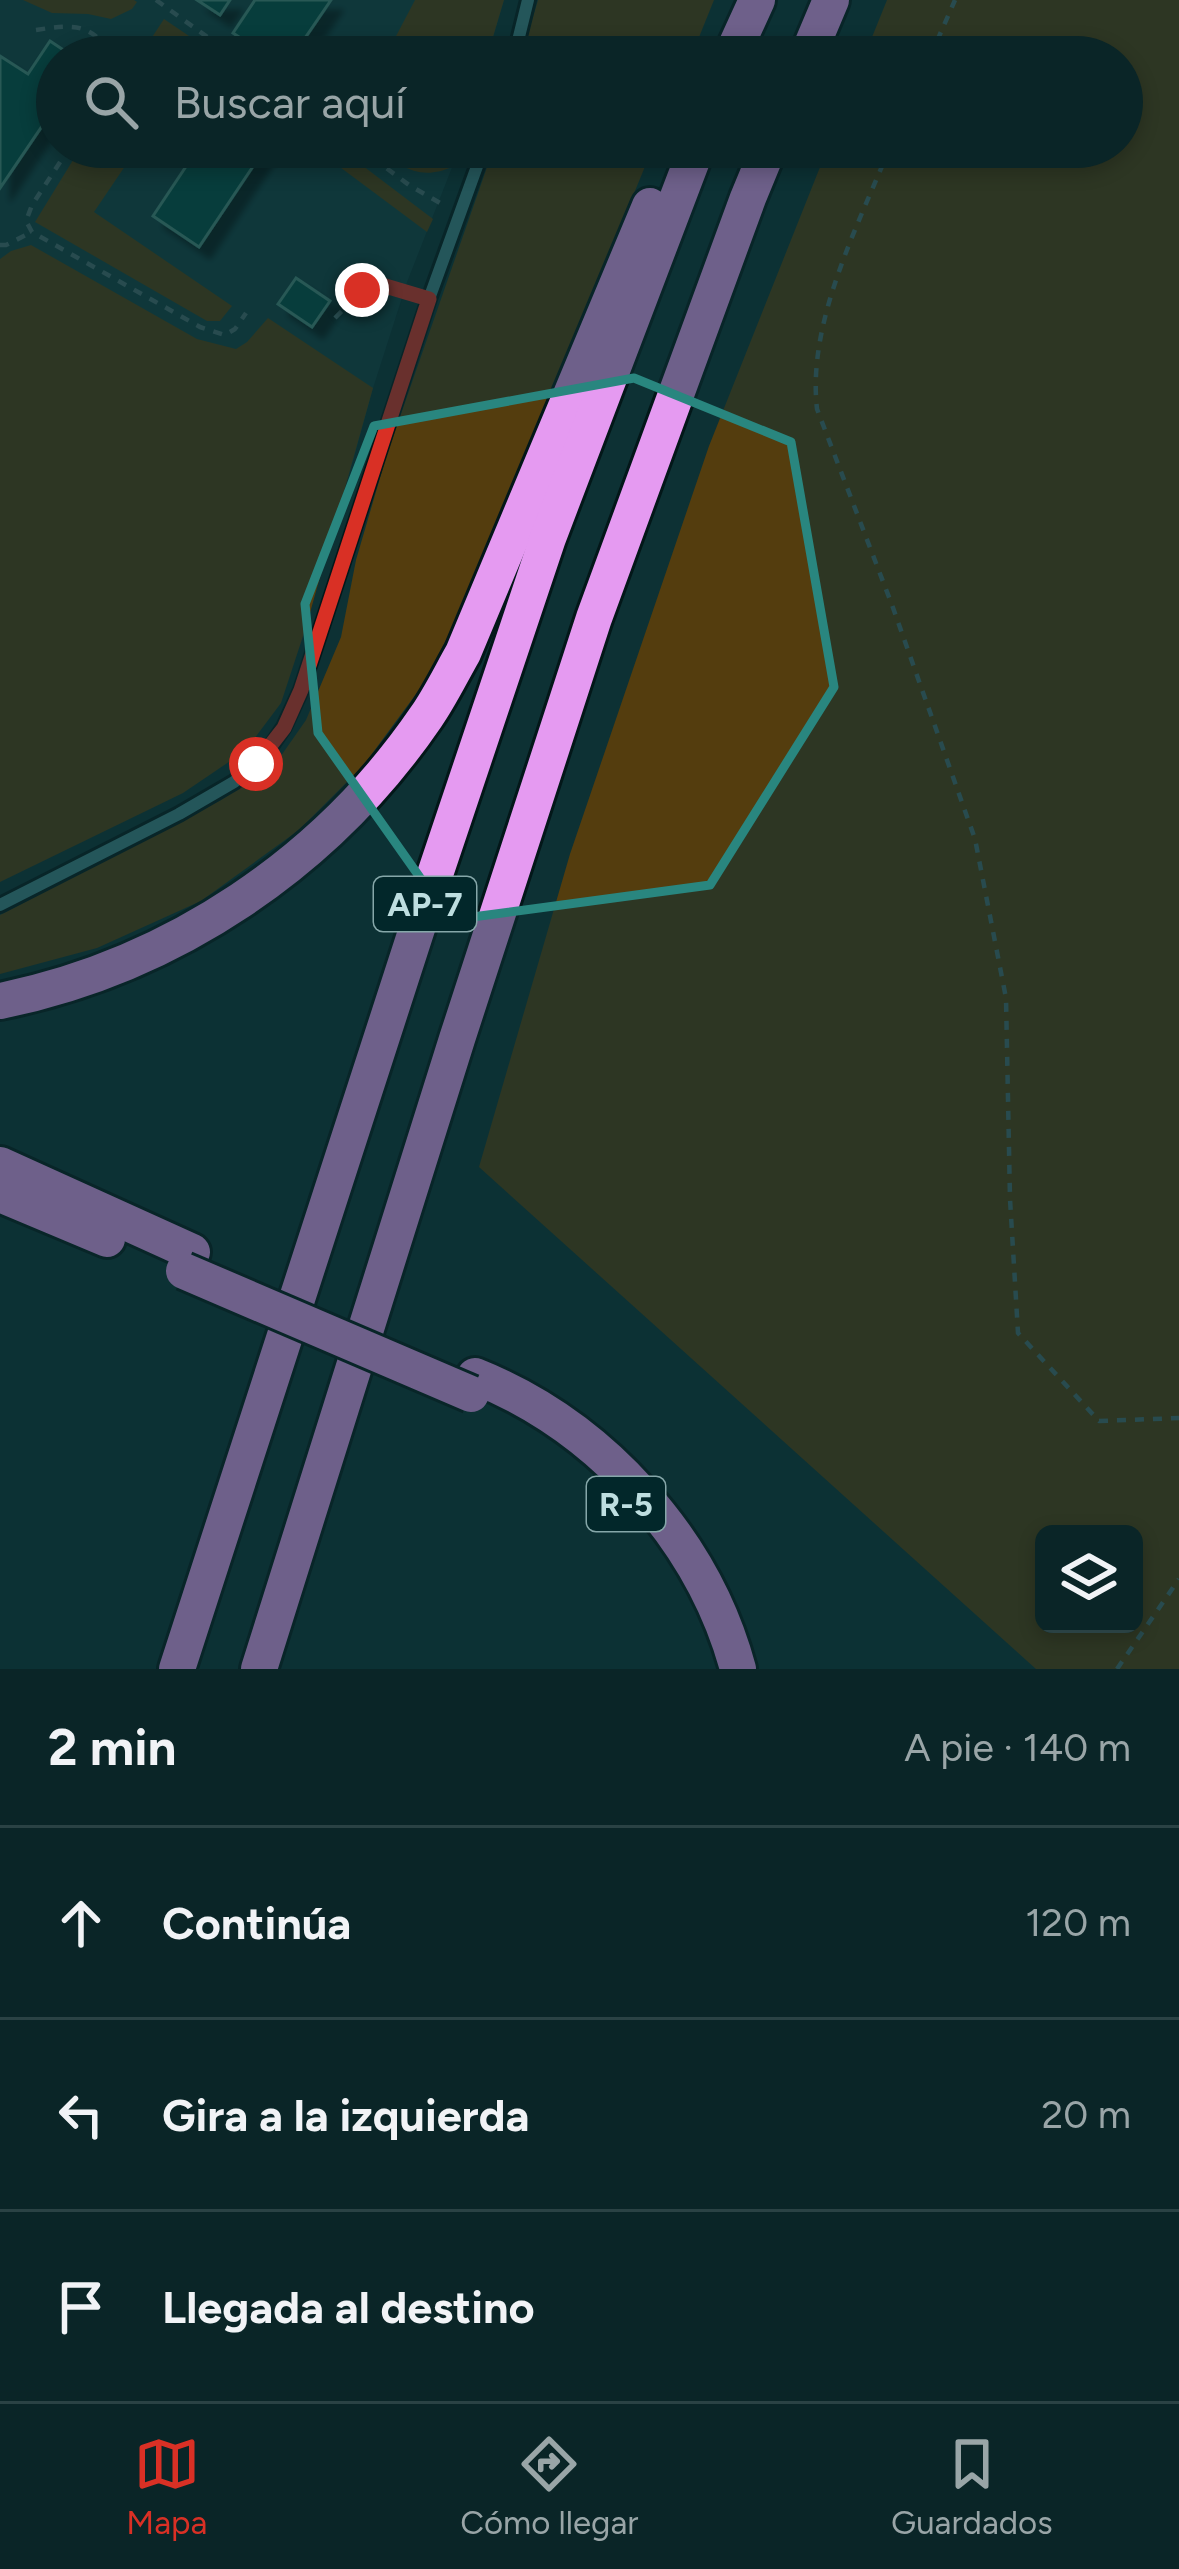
<!DOCTYPE html>
<html lang="es">
<meta charset="utf-8">
<style>
:root{--surface:#0a2527;--page:#183133;--text:#f1f3f6;--muted:#99a5a7;--line:#2a4244;--accent:#d93025}
body{margin:0;font-family:Figtree,sans-serif;background:var(--page);color:var(--text)}
.controls{position:absolute;right:36px;bottom:36px;display:grid;overflow:hidden;border-radius:18px;box-shadow:0 6px 18px #0003}
.controls button{width:108px;height:108px;display:grid;place-items:center;padding:0;border:0;border-bottom:3px solid var(--line);background:var(--surface);color:var(--text);font:60px sans-serif}
.stop{position:absolute;width:36px;height:36px;margin:-27px;border:9px solid #d93025;border-radius:50%;background:#fff}
.stop.end{background:#d93025;border-color:#fff;box-shadow:0 3px 12px #0008}
.list{margin:0;padding:0;list-style:none}
h2{display:flex;justify-content:space-between;align-items:center;height:156px;margin:0;padding:0 48px;font-size:51px}
h2 small{font-size:39px;font-weight:400;color:var(--muted)}
.list li{display:grid;grid-template-columns:78px 1fr auto;gap:36px;align-items:center;box-sizing:border-box;height:192px;padding:0 48px;border-top:3px solid var(--line)}
.list b{display:block;font-size:45px;white-space:nowrap}
.list em{font-size:39px;font-style:normal;color:var(--muted)}
.icon{flex:none;width:66px;height:66px;fill:none;stroke:currentColor;stroke-width:2;stroke-linecap:round;stroke-linejoin:round}
.map{position:relative;flex:none;width:1179px;height:1669px;overflow:hidden}
.search{position:absolute;background:var(--surface);box-shadow:0 6px 18px #0003;left:36px;right:36px;top:36px;height:132px;display:flex;align-items:center;gap:30px;box-sizing:border-box;padding:0 42px;border-radius:66px;color:var(--muted);font-size:45px}
.sheet{height:732px;background:var(--surface)}
nav{display:flex;justify-content:space-around;align-items:center;box-sizing:border-box;height:168px;border-top:3px solid var(--line);background:var(--surface);font-size:33px;color:var(--muted)}
nav a{display:grid;justify-items:center;gap:6px}
nav .on{color:var(--accent)}
.map>svg:first-child{display:block}
.built{fill:#123f42}
.green{fill:#543d0e;fill-rule:evenodd}
.building{fill:#024e45;stroke:#48877c;stroke-width:3;filter:url(#shadow)}
.lines{fill:none;stroke-linecap:round;stroke-linejoin:round}
.service-casing{stroke:#031719;stroke-width:18}
.motorway-casing{stroke:#031719;stroke-width:42}
.path{stroke:#4a6c6f;stroke-width:4.5;stroke-dasharray:9 9;stroke-linecap:butt}
.service{stroke:#418488;stroke-width:12}
.motorway{stroke:#e59af1;stroke-width:36}
.motorway-bridge-casing{stroke:#031719;stroke-width:42;stroke-linecap:butt}
.motorway-bridge{stroke:#e59af1;stroke-width:36}
.route{stroke:#d93025;stroke-width:15}
.marked{fill:none;stroke:#29867f;stroke-width:9;stroke-linejoin:round}
.labels{text-anchor:middle;stroke-width:12;stroke-linejoin:round;paint-order:stroke}
.shield{fill:#02272a;stroke:#86a7a9;stroke-width:3}
.shield-label{font-size:33px;font-weight:bold;fill:#bedee0}
</style>
<div class="map">
<svg width="1179" height="1669" viewBox="0 0 1179 1669">
<defs>
<filter id="shadow"><feDropShadow dx="11" dy="11" stdDeviation="3" flood-color="#0009"/></filter>
</defs>
<rect width="100%" height="100%" fill="#0d3134"/>
<polygon class="built" points="0,0 504,0 487,57 57,57 57,147 460,147 407,282 373,388 348,479 0,268"/>
<g class="green">
<polygon points="23,0 134,0 137,2 132,9 111,19 88,14 52,13"/>
<polygon points="415,0 504,0 487,57 385,57"/>
<polygon points="538,0 714,0 691,57 521,57"/>
<path d="M887,0H1179V1669H1036L479,1167L570,854L709,446L828,147H1122V57H864ZM1044,1534H1134V1624H1044Z"/>
<polygon points="164,19 220,57 139,57"/>
<polygon points="81,147 138,147 94,212 232,306 220,321 207,321 35,222"/>
<polygon points="313,147 338,147 433,219 427,232"/>
<path d="M373,147H460L454,166C420,182 402,167 373,147Z"/>
<polygon points="494,147 653,147 469,596 422,686 363,766 299,830 201,901 97,948 0,974 0,915 221,800 276,763 306,720 341,637 356,560 387,454"/>
<polygon points="31,245 197,339 236,349 247,342 268,318 373,388 306,627 281,703 245,751 183,793 0,882 0,259 11,251"/>
</g>
<g class="building">
<polygon points="197,0 230,0 220,15"/>
<polygon points="255,0 331,0 292,57 269,57 233,33"/>
<polygon points="50,41 74,57 57,57 57,104 0,188 0,56 28,74"/>
<polygon points="199,147 266,147 199,247 153,216"/>
<polygon points="296,278 330,301 312,327 278,304"/>
</g>
<g class="lines">
<g class="service-casing">
<g id="service">
<polyline points="514,57 528,0"/>
<polyline points="0,905 179,814 234,782 256,764 269,749 284,727 301,690 429,299 484,147"/>
</g>
</g>
<g class="motorway-casing">
<g id="motorway">
<polyline points="731,57 757,0"/>
<polyline points="807,57 831,0"/>
<path d="M0,1001C173,966 327,862 426,717C440,697 451,674 463,653L650,206"/>
<polyline points="0,1165 192,1252"/>
<polyline points="0,1194 107,1239"/>
<path d="M475,1376C600,1426 703,1539 738,1669"/>
<polyline points="177,1669 424,907 548,538 697,147"/>
<polyline points="259,1669 457,1039 594,618 748,198 769,147"/>
</g>
</g>
<g class="path">
<polyline points="156,0 235,57"/>
<path d="M36,30C75,24 91,23 114,57"/>
<polyline points="930,57 955,0"/>
<polyline points="70,147 32,205 26,221 32,232 200,327 225,335 235,329 246,313"/>
<polyline points="358,147 409,185 440,203"/>
<path d="M890,147C858,226 807,322 817,409L892,605L975,839L1006,998L1010,1199L1018,1333L1099,1421L1179,1418"/>
<polyline points="0,245 6,245 32,232"/>
<path d="M335,318C364,289 371,280 412,293"/>
<polyline points="1117,1669 1179,1579"/>
</g>
<use href="#service" class="service"/>
<use href="#motorway" class="motorway"/>
<g class="motorway-bridge-casing">
<polyline id="motorway-bridge" points="184,1271 471,1394"/>
</g>
<use href="#motorway-bridge" class="motorway-bridge"/>
</g>
<g class="lines">
<polyline class="route" points="256,764 284,728 301,690 429,299 382,285 362,290"/>
</g>
<path d="M0 0H1179V1669H0ZM634,378L791,442L834,687L710,885L450,920L318,733L305,604L374,426Z" fill="#0d3134" fill-opacity=".55" fill-rule="evenodd"/>
<path class="marked" d="M634,378L791,442L834,687L710,885L450,920L318,733L305,604L374,426Z"/>
<g class="labels">
<g class="shield">
<rect x="374" y="877" width="102" height="54" rx="9"/>
<rect x="587" y="1477" width="78" height="54" rx="9"/>
</g>
<g class="shield-label">
<text x="425" y="916">AP-7</text>
<text x="626" y="1516">R-5</text>
</g>
</g>
</svg>
<div class="controls">
<button><svg class="icon" aria-label="layers" viewBox="0 0 24 24"><path d="M12 4l9 5-9 5-9-5zM3 14l9 5 9-5"/></svg></button>
</div>
<div class="stop" style="left:256px;top:764px"></div>
<div class="stop end" style="left:362px;top:290px"></div>
<div class="search"><svg class="icon" aria-label="search" viewBox="0 0 24 24"><circle cx="10" cy="10" r="6"/><path d="M15 15l6 6"/></svg>Buscar aquí</div>
</div>
<section class="sheet">
<h2>2 min<small>A pie · 140 m</small></h2>
<ul class="list">
<li><svg class="icon" aria-label="ahead" viewBox="0 0 24 24"><path d="M12 20V5M6 11l6-6 6 6"/></svg><div><b>Continúa</b></div><em>120 m</em></li>
<li><svg class="icon" aria-label="left" viewBox="0 0 24 24"><path d="M17 20v-9H6M10 6l-5 5 5 5"/></svg><div><b>Gira a la izquierda</b></div><em>20 m</em></li>
<li><svg class="icon" aria-label="arrive" viewBox="0 0 24 24"><path d="M6 21V4h12l-3 4 3 4H6"/></svg><div><b>Llegada al destino</b></div></li>
</ul>
</section>
<nav>
<a class="on"><svg class="icon" aria-label="map" viewBox="0 0 24 24"><path d="M3 6l6-2 6 2 6-2v14l-6 2-6-2-6 2zM9 4v14M15 6v14"/></svg>Mapa</a>
<a><svg class="icon" aria-label="directions" viewBox="0 0 24 24"><path d="M12 3l9 9-9 9-9-9zM9 14v-3h6M13 9l2 2-2 2"/></svg>Cómo llegar</a>
<a><svg class="icon" aria-label="saved" viewBox="0 0 24 24"><path d="M7 4h10v16l-5-4-5 4z"/></svg>Guardados</a>
</nav>
